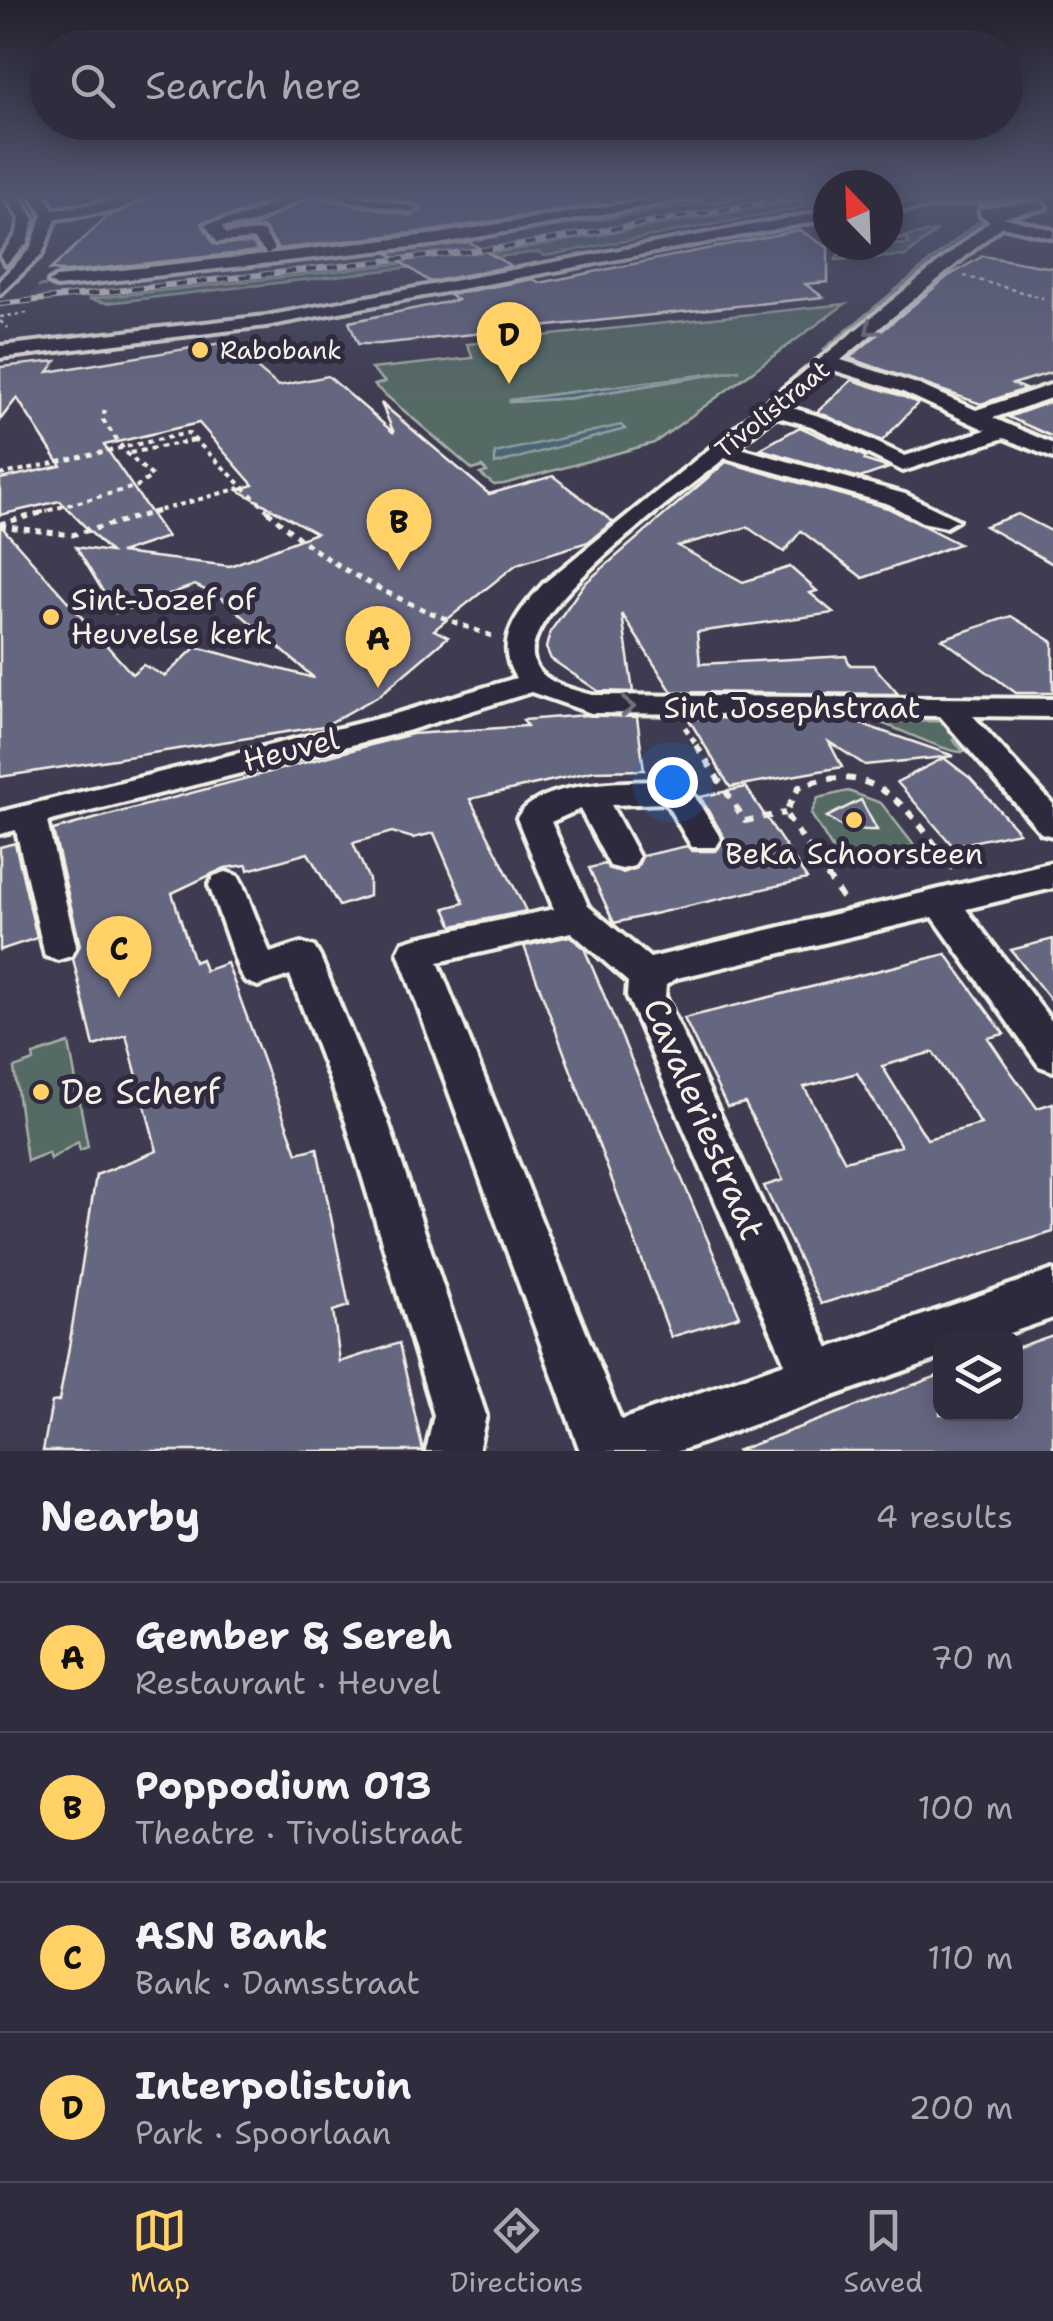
<!DOCTYPE html>
<meta charset="utf-8">
<style>
:root{--surface:#2f2d3d;--page:#373544;--text:#f1f3f6;--muted:#a7a8b0;--line:#4a4957;--accent:#ffd166}
body{margin:0;font-family:"Shantell Sans",sans-serif;background:var(--page);color:var(--text)}
.controls{position:absolute;right:30px;bottom:30px;display:grid;overflow:hidden;border-radius:20px;box-shadow:0 5px 25px #0003}
.controls button{width:90px;height:90px;display:grid;place-items:center;padding:0;border:0;border-bottom:2px solid var(--line);background:var(--surface);color:var(--text);font:50px sans-serif}
.compass{position:absolute;left:813px;top:170px;width:90px;height:90px;border-radius:50%;background:var(--surface);box-shadow:0 5px 25px #0003;rotate:337deg}
.you{position:absolute;left:672px;top:782px;width:35px;height:35px;margin:-25px;border:8px solid #fff;border-radius:50%;background:#1a73e8;box-shadow:0 0 0 15px #1a73e833}
.badge{display:grid;place-items:center;width:65px;height:65px;border-radius:50%;background:var(--accent);color:#111;font-size:32px;font-weight:700}
.pin{position:absolute;translate:-50% -82px;filter:drop-shadow(0 2px 5px #0008)}
.pin::after{content:'';position:absolute;top:52px;width:35px;height:30px;background:inherit;clip-path:polygon(0 0,100% 0,50% 100%)}
.list{margin:0;padding:0;list-style:none}
h2{display:flex;justify-content:space-between;align-items:center;height:130px;margin:0;padding:0 40px;font-size:42px}
h2 small{font-size:32px;font-weight:400;color:var(--muted)}
.list li{display:grid;grid-template-columns:65px 1fr auto;gap:30px;align-items:center;box-sizing:border-box;height:150px;padding:0 40px;border-top:2px solid var(--line)}
.list b{display:block;font-size:38px;white-space:nowrap}
.list p{margin:0;font-size:32px;white-space:nowrap;color:var(--muted)}
.list em{font-size:32px;font-style:normal;color:var(--muted)}
.icon{flex:none;width:55px;height:55px;fill:none;stroke:currentColor;stroke-width:2;stroke-linecap:round;stroke-linejoin:round}
.map{position:relative;flex:none;width:1053px;height:1451px;overflow:hidden}
.search{position:absolute;background:var(--surface);box-shadow:0 5px 25px #0003;left:30px;right:30px;top:30px;height:110px;display:flex;align-items:center;gap:25px;box-sizing:border-box;padding:0 35px;border-radius:55px;color:var(--muted);font-size:38px}
.sheet{height:730px;background:var(--surface)}
nav{display:flex;justify-content:space-around;align-items:center;box-sizing:border-box;height:140px;border-top:2px solid var(--line);background:var(--surface);font-size:28px;color:var(--muted)}
nav a{display:grid;justify-items:center;gap:5px}
nav .on{color:var(--accent)}
.map>svg:first-child{display:block}
.built{fill:#4a495f}
.green{fill:#566b65;stroke:#a5aea6;stroke-width:2.5;fill-rule:evenodd}
.water{fill:#4c6673;stroke:#8f9ea2;stroke-width:2.5}
.building{fill:#656680;stroke:#f4f1e8;stroke-width:2.5;fill-rule:evenodd}
.lines{fill:none;stroke-linecap:round;stroke-linejoin:round}
.minor-casing{stroke:#f4f1e8;stroke-width:8}
.path-far3{stroke:#f4f1e8;stroke-width:2.5;stroke-dasharray:4 4;stroke-linecap:butt}
.path-far2{stroke:#f4f1e8;stroke-width:4;stroke-dasharray:5 5;stroke-linecap:butt}
.path-far1{stroke:#f4f1e8;stroke-width:5;stroke-dasharray:6 6;stroke-linecap:butt}
.path{stroke:#f4f1e8;stroke-width:6;stroke-dasharray:9 9;stroke-linecap:butt}
.minor{fill:#2f2a3d;fill-rule:evenodd}
.rail-casing{stroke:#f4f1e8;stroke-width:6}
.rail{stroke:#2f2a3d;stroke-width:4;stroke-dasharray:11;stroke-linecap:butt}
.oneway{stroke:#747079}
.poi-dot{fill:#ffd166;stroke:#2f2a3d;stroke-width:4}
.labels{text-anchor:middle;stroke-width:10;stroke-linejoin:round;paint-order:stroke}
.far-poi-label{font-size:25px;fill:#f4f1e8;stroke:#2f2a3d;text-anchor:start}
.far-street-label{font-size:25px;fill:#f4f1e8;stroke:#2f2a3d}
.poi-label{font-size:30px;fill:#f4f1e8;stroke:#2f2a3d;text-anchor:start}
.street-label{font-size:30px;fill:#f4f1e8;stroke:#2f2a3d}
.near-poi-label{font-size:35px;fill:#f4f1e8;stroke:#2f2a3d;text-anchor:start}
.near-street-label{font-size:35px;fill:#f4f1e8;stroke:#2f2a3d}
</style>
<div class="map">
<svg width="1053" height="1451" viewBox="0 0 1053 1451">
<rect width="100%" height="100%" fill="#3f3c51"/>
<filter id="ink" filterUnits="userSpaceOnUse"><feTurbulence type="fractalNoise" baseFrequency=".01" numOctaves="2"/><feDisplacementMap in="SourceGraphic" scale="20" xChannelSelector="R" yChannelSelector="G"/><feConvolveMatrix kernelMatrix="1 2 1 2 8 2 1 2 1" color-interpolation-filters="sRGB"/></filter>
<g filter="url(#ink)">
<polygon class="built" points="752,196 822,196 701,221 496,253 23,305 38,286 426,247"/>
<g class="green">
<polygon points="709,196 752,196 426,247 38,286 416,245"/>
<polygon points="828,196 828,202 822,204 545,256 539,252 107,303 88,299 496,253"/>
<polygon points="978,222 988,223 830,351 824,349"/>
<polygon points="937,231 906,256 836,260 842,248 909,244 907,239 888,240"/>
<path d="M845,304L654,443L504,484L494,485L480,474L487,472L482,467L473,470L374,385L385,382L371,369L473,358L467,344ZM740,370L572,398L510,402L511,400Z"/>
<path d="M944,721L960,738L953,740L964,752C949,754 898,728 878,722Z"/>
<polygon points="848,791 881,803 920,853 844,868 811,814 818,798"/>
<polygon points="69,1043 88,1147 80,1150 78,1142 50,1159 48,1153 27,1161 14,1068 34,1061 33,1055"/>
</g>
<g class="water">
<polygon points="740,370 571,398 510,402 510,400"/>
<polygon points="621,425 625,429 495,464 495,453"/>
</g>
<g class="building">
<polygon points="153,196 281,196 244,212 202,223 214,244 252,243 259,251 58,273 61,271 50,270 107,217"/>
<polygon points="311,196 411,216 422,206 377,196 598,196 599,204 437,230 278,249 263,227 228,230 255,226"/>
<polygon points="800,230 828,248 828,282 805,284 823,297 379,344 358,344 349,322 457,300 449,295 533,279 540,283"/>
<polygon points="469,242 511,266 430,282 388,253"/>
<polygon points="983,256 1053,268 1053,372 1013,384 1025,389 981,404 849,358 947,277"/>
<path d="M227,342L278,386L328,376L394,433L381,403L489,494L553,476L613,522L588,542L517,564L434,630L448,637L380,695L324,726L0,777V525L132,674L143,665L165,676L196,647L314,678L222,598L195,585L116,613L76,547L110,552L60,501L0,515V479L61,466L17,398L0,420V367L56,361L48,372ZM199,423L253,485L238,490L316,533L230,566L120,553L167,537L104,445Z"/>
<polygon points="852,380 902,396 918,403 882,441 817,412"/>
<polygon points="1053,401 1053,437 1008,417"/>
<polygon points="800,427 866,457 864,460 889,468 860,478 760,449"/>
<polygon points="726,462 888,508 959,544 863,578 801,531 784,552 747,527 678,546 743,582 790,567 817,591 810,593 834,613 697,632 700,664 846,656 850,665 873,665 898,694 672,692 622,614 633,692 598,691 551,659 546,648 550,632 584,584"/>
<polygon points="1018,514 1053,532 1053,564 985,526"/>
<polygon points="1011,616 1053,642 1053,693 1016,693 942,639"/>
<polygon points="586,715 637,717 644,770 594,771 470,799 526,911 453,926 445,908 464,903 434,833 413,838 392,832 353,843 369,880 369,896 339,906 308,853 248,870 247,865 225,868 172,893 194,962 201,959 205,971 227,963 297,1153 317,1148 349,1306 333,1311 340,1362 399,1343 423,1451 43,1451 52,1402 59,1401 68,1353 96,1175 157,1151 126,1035 94,1046 73,959 80,945 53,830 412,734 527,726 523,720"/>
<polygon points="688,718 847,719 954,756 865,765 829,742 842,767 730,787"/>
<polygon points="944,758 970,778 1019,832 953,846 897,782"/>
<polygon points="746,787 807,879 614,923 589,868 605,864 623,873 637,868 642,856 687,846 692,851 716,851 724,837 700,797"/>
<polygon points="861,800 877,830 847,830 827,817"/>
<polygon points="15,843 37,938 0,950 0,847"/>
<polygon points="570,936 584,948 740,1316 671,1337 524,946"/>
<polygon points="1053,939 1053,1003 1011,950"/>
<path d="M946,954L1004,1034L988,1038L1011,1072L1037,1108L1053,1103V1232L821,1304L764,1186L783,1180L745,1103L727,1107L684,1018ZM933,1052L981,1124L927,1139L882,1066ZM857,1073L901,1146L845,1161L804,1087Z"/>
<polygon points="1053,1335 1053,1451 736,1451 940,1375 940,1414 1016,1414 1016,1348"/>
</g>
<g class="lines">
<g class="minor-casing">
<g id="minor">
<polygon points="5,196 20,196 34,219 27,243 6,264 0,256 16,235 20,219"/>
<polygon points="31,196 45,196 54,210 146,196 118,210 56,219 42,254 0,294 0,280 30,249 43,215"/>
<polygon points="290,196 308,196 253,223 222,227 226,234 263,231 275,249 267,254 438,234 672,196 703,196 438,244 57,287 49,282 57,277 267,254 254,239 217,242 205,224 245,216"/>
<polygon points="324,196 358,196 419,208 412,212"/>
<polygon points="970,196 1019,196 888,212 888,204"/>
<path d="M1041,201L1046,208L1003,217L1053,230V238L1002,226L841,360L917,384L976,410L1053,384V397L993,418L1053,444V458L1004,438L903,471L811,426L775,416L737,447L905,494L958,520L946,527L922,522L889,504L725,458C685,491 517,609 534,661C540,682 573,690 592,695L1053,699V717L973,716L1053,804V836L1041,833L940,716L591,713L531,692L407,731L47,822L76,946L71,956L58,960L45,956L16,830L0,834V812L388,716L516,678C492,641 519,611 544,583L990,221L980,215V209ZM830,369L903,392L986,430L905,456L825,418L786,406Z"/>
<polygon points="828,211 828,219 266,326 0,358 0,346 266,316"/>
<path d="M676,781L687,784L721,839L716,847H692L666,803L611,805L639,857L634,866L622,869L610,866L580,809L551,822L588,906L650,958L1053,862V888L966,909L1053,1023V1071L1039,1066L933,917L677,978L666,985L665,996L829,1348L1053,1270V1318L995,1338H940V1358L679,1451H580L398,952L403,942L416,938L554,909L517,818C541,778 635,782 676,781ZM571,932L628,982L627,996L785,1363L621,1420L438,962Z"/>
<polygon points="226,872 238,876 243,885 270,953 301,943 314,947 320,957 388,1122 486,1415 478,1451 426,1451 434,1415 346,1122 290,975 258,986 245,981 239,971 209,885 214,876"/>
</g>
</g>
<g class="path-far3">
<polyline points="716,201 743,196"/>
<polyline points="964,276 1043,298"/>
<polyline points="0,317 27,313"/>
<polyline points="0,321 8,328"/>
</g>
<g class="path-far2">
<polyline points="130,453 195,440"/>
<polyline points="0,475 188,433 270,513"/>
<polyline points="39,513 138,486 152,476 127,454 103,420 105,407"/>
<polyline points="150,513 240,488"/>
</g>
<g class="path-far1">
<path d="M268,511C330,571 414,609 495,637"/>
<polyline points="0,524 48,511"/>
<polyline points="0,526 72,535 159,511"/>
<polyline points="685,727 698,747"/>
</g>
<g class="path">
<polyline points="696,745 745,821 785,813"/>
<path d="M842,898L785,813L799,787C878,756 910,812 953,869"/>
</g>
<use href="#minor" class="minor"/>
<g class="rail-casing">
<polyline id="rail" points="0,304 508,247 803,196"/>
</g>
<use href="#rail" class="rail"/>
</g>
<defs><path id="oneway-chevron" d="M-2-3.5L2.5 0L-2 3.5" fill="none" stroke-width="1.6" stroke-linecap="round" stroke-linejoin="round" transform="scale(2.5)"/></defs>
<g class="oneway">
<use href="#oneway-chevron" transform="translate(871 329) rotate(140)"/>
<use href="#oneway-chevron" transform="translate(628 707) rotate(1)"/>
</g>
</g>
<linearGradient id="sky" x2="0" y2="1"><stop stop-color="#23212d"/><stop offset="0.49" stop-color="#525670"/><stop offset="1" stop-color="#525670" stop-opacity="0"/></linearGradient>
<rect width="1053" height="399" fill="url(#sky)"/>
<g class="poi-dot">
<circle cx="200" cy="350" r="10"/>
<circle cx="51" cy="617" r="10"/>
<circle cx="854" cy="820" r="10"/>
<circle cx="41" cy="1092" r="10"/>
</g>
<g class="labels">
<g class="far-poi-label">
<text x="220" y="359">Rabobank</text>
</g>
<g class="far-street-label">
<text transform="translate(772 409) rotate(-39)" y="9">Tivolistraat</text>
</g>
<g class="poi-label">
<text x="71" y="610">Sint-Jozef of<tspan x="71" dy="34">Heuvelse kerk</tspan></text>
<text x="854" y="864" text-anchor="middle">BeKa Schoorsteen</text>
</g>
<g class="street-label">
<text x="792" y="718">Sint Josephstraat</text>
<text transform="translate(291 750) rotate(-14)" y="10">Heuvel</text>
</g>
<g class="near-poi-label">
<text x="61" y="1104">De Scherf</text>
</g>
<g class="near-street-label">
<text transform="translate(704 1119) rotate(67)" y="12">Cavaleriestraat</text>
</g>
</g>
</svg>
<div class="controls">
<button><svg class="icon" aria-label="layers" viewBox="0 0 24 24"><path d="M12 4l9 5-9 5-9-5zM3 14l9 5 9-5"/></svg></button>
</div>
<svg class="compass" viewBox="-18 -18 36 36"><path d="M0-13l5 13h-10z" fill="#e53935"/><path d="M0 13l5-13h-10z" fill="#a7a8b0"/></svg>
<div class="you"></div>
<div class="pin badge" style="left:378px;top:688px">A</div>
<div class="pin badge" style="left:399px;top:571px">B</div>
<div class="pin badge" style="left:119px;top:998px">C</div>
<div class="pin badge" style="left:509px;top:384px">D</div>
<div class="search"><svg class="icon" aria-label="search" viewBox="0 0 24 24"><circle cx="10" cy="10" r="6"/><path d="M15 15l6 6"/></svg>Search here</div>
</div>
<section class="sheet">
<h2>Nearby<small>4 results</small></h2>
<ul class="list">
<li><span class="badge">A</span><div><b>Gember &amp; Sereh</b><p>Restaurant · Heuvel</p></div><em>70 m</em></li>
<li><span class="badge">B</span><div><b>Poppodium 013</b><p>Theatre · Tivolistraat</p></div><em>100 m</em></li>
<li><span class="badge">C</span><div><b>ASN Bank</b><p>Bank · Damsstraat</p></div><em>110 m</em></li>
<li><span class="badge">D</span><div><b>Interpolistuin</b><p>Park · Spoorlaan</p></div><em>200 m</em></li>
</ul>
</section>
<nav>
<a class="on"><svg class="icon" aria-label="map" viewBox="0 0 24 24"><path d="M3 6l6-2 6 2 6-2v14l-6 2-6-2-6 2zM9 4v14M15 6v14"/></svg>Map</a>
<a><svg class="icon" aria-label="directions" viewBox="0 0 24 24"><path d="M12 3l9 9-9 9-9-9zM9 14v-3h6M13 9l2 2-2 2"/></svg>Directions</a>
<a><svg class="icon" aria-label="saved" viewBox="0 0 24 24"><path d="M7 4h10v16l-5-4-5 4z"/></svg>Saved</a>
</nav>
